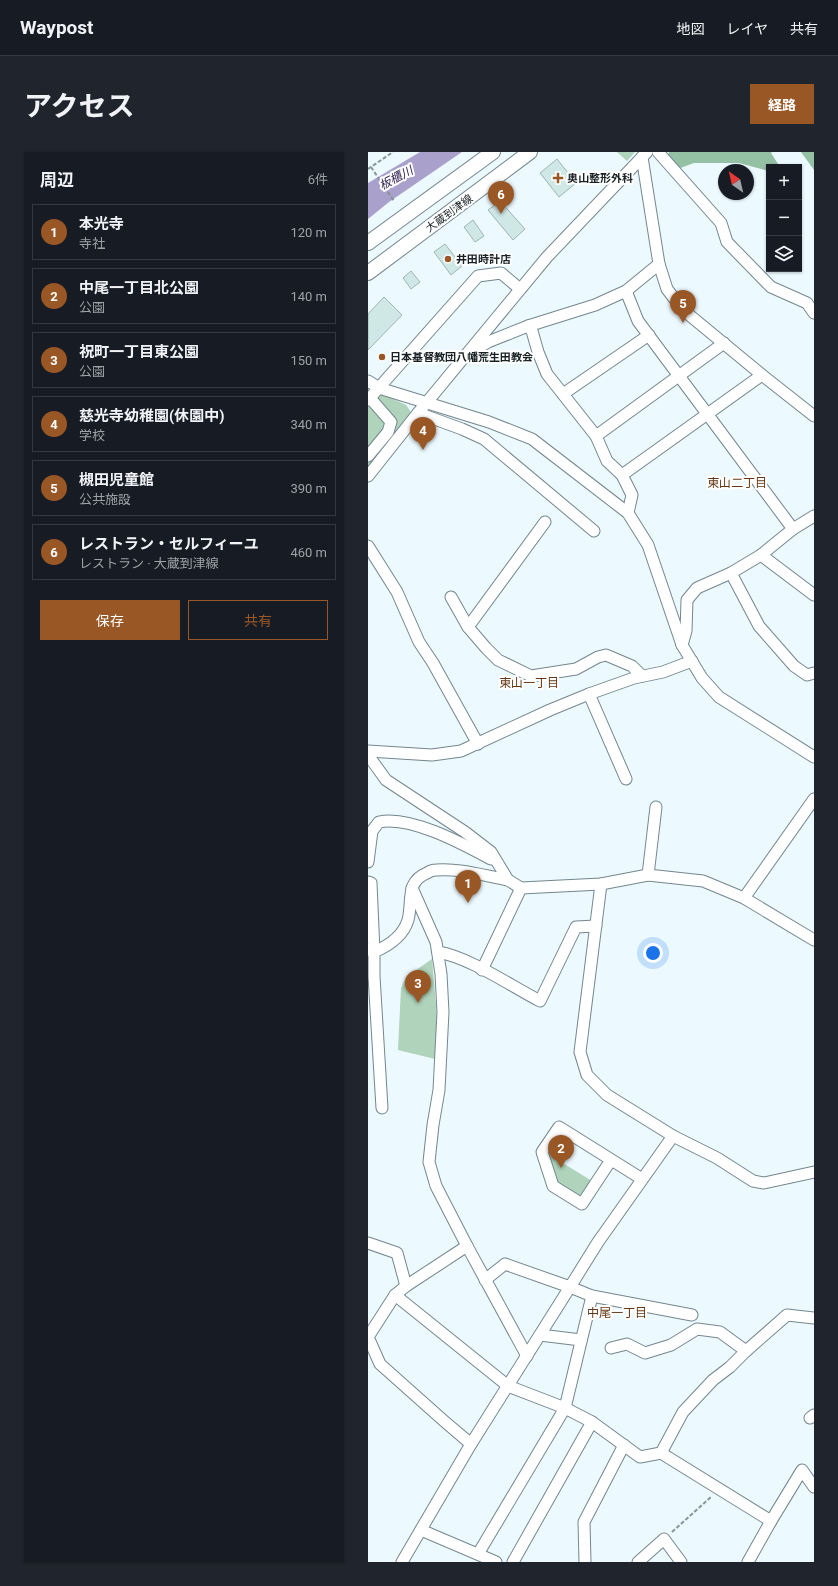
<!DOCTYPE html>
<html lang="ja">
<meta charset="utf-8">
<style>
:root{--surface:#171b24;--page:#20242c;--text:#f1f3f6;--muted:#9ea1a6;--line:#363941;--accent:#9a5726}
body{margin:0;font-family:Roboto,"Noto Sans JP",sans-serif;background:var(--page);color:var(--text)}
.controls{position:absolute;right:12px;top:12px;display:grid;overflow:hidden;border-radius:0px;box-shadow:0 1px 3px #0004}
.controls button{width:36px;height:36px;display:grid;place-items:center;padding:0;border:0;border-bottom:1px solid var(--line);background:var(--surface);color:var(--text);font:20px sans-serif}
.compass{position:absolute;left:350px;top:12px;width:36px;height:36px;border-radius:50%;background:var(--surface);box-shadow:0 1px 3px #0004;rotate:326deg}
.you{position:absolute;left:285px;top:801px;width:14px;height:14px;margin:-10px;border:3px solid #fff;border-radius:50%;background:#1a73e8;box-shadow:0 0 0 6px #1a73e833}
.badge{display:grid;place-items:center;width:26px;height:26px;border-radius:50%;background:var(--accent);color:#fff;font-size:13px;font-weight:700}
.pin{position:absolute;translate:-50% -33px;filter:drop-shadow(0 1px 2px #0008)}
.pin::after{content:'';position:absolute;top:21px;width:14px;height:12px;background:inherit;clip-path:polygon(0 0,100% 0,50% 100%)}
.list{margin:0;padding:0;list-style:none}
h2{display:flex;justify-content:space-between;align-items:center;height:52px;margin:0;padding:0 16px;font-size:17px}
h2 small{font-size:13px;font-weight:400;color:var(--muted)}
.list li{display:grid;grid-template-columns:26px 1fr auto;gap:12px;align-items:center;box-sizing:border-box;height:56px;margin:0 8px 8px;padding:0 8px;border:1px solid var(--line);border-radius:0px}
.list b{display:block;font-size:15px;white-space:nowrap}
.list p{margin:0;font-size:13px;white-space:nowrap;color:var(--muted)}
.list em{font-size:13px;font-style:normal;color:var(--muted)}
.actions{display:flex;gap:8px;padding:12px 16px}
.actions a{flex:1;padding:9px 0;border:1px solid var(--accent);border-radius:0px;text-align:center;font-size:14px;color:var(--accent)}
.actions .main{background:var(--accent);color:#fff}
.icon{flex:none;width:22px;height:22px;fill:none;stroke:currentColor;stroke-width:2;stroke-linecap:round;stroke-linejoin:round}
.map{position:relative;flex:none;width:446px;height:1410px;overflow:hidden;border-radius:0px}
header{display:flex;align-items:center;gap:24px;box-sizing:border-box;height:56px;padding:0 20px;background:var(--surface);border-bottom:1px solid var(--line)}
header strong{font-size:19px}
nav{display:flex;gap:22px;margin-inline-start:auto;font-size:14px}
.intro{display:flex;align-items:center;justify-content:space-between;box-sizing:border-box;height:96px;padding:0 24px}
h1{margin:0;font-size:28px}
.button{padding:10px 18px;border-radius:0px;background:var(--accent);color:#fff;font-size:14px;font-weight:700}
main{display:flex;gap:24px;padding:0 24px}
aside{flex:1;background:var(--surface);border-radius:0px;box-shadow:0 1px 3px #0004}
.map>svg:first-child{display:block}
.green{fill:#afd3bb}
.forest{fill:#94c0a4}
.water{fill:#a9a1cc}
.building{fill:#cfe7e5;stroke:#9db5b3}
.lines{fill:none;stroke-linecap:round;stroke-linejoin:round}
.minor-casing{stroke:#73878f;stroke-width:13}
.major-casing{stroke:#73878f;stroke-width:16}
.path{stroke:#899499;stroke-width:2;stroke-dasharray:4 2;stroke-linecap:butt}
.minor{stroke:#fff;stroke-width:11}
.major{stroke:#fff;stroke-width:14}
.poi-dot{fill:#9a5726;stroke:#fff;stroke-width:1.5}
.labels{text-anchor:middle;stroke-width:4;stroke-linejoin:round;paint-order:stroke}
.poi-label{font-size:11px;font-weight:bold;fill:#192124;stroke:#fff;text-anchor:start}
.street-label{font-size:11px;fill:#192124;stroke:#fff}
.water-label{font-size:12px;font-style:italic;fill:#2c1d51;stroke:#fff}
.neighbourhood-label{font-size:12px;fill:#653715;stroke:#fff}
</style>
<header>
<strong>Waypost</strong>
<nav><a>地図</a><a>レイヤ</a><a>共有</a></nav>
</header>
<div class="intro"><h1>アクセス</h1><a class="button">経路</a></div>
<main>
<aside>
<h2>周辺<small>6件</small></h2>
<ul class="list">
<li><span class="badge">1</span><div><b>本光寺</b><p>寺社</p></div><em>120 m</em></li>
<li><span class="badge">2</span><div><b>中尾一丁目北公園</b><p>公園</p></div><em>140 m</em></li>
<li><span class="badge">3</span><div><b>祝町一丁目東公園</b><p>公園</p></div><em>150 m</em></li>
<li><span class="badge">4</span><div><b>慈光寺幼稚園(休園中)</b><p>学校</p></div><em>340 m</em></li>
<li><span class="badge">5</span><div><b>槻田児童館</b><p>公共施設</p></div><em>390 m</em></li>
<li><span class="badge">6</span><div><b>レストラン・セルフィーユ</b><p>レストラン · 大蔵到津線</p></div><em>460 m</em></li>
</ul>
<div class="actions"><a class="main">保存</a><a>共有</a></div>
</aside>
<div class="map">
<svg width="446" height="1410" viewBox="0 0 446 1410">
<rect width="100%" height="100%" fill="#ecf9ff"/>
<g class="green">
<polygon points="249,0 267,0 259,9"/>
<polygon points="10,240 38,253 43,260 0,315 0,251"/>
<polygon points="64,807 69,865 67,907 30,898 33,836 38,825"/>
<polygon points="180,1002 224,1029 213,1043 210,1043 188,1030"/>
</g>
<g class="forest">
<polygon points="301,0 404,0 403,1 412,15 401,15 401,19 371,11 326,11 307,18 300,3"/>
<polygon points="433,0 446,0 446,18"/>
</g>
<polygon class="water" points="52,0 94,0 21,50 0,67 0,31"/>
<g class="building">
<polygon points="189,7 208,31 191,45 172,21"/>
<polygon points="132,49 157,77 145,88 120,58"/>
<polygon points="105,68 116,84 107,90 96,75"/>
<polygon points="77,92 94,114 83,123 66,100"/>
<polygon points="43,119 52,130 43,137 35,126"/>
<polygon points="16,145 34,163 0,198 0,162"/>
</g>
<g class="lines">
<g class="minor-casing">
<g id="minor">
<polyline points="290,0 353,71 359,90 403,135 439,151 446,161"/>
<polyline points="274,5 291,112 299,137 314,157 394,223 446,264"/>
<polyline points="258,139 270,169 425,377"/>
<polyline points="160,174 164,179 170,200 179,222 228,284 239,309 254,323 264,343 260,361"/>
<polyline points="105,199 120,190 160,174 227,153 258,139 291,112"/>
<polyline points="0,229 11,236 121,270 164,287 260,361 280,393 314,493 334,526 351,545 446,605"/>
<polyline points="195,242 281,183"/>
<polyline points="0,248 110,124 133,121 152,137"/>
<polyline points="50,261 94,277 116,287 226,379"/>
<polyline points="228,284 356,191"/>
<polyline points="0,304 20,280 23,270 3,247"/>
<polyline points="254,323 394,223"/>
<polyline points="0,324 50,261 179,105 279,0"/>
<polyline points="0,394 29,440 51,490 65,511 110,592"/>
<polyline points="393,403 446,443"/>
<polyline points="363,421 391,474 426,514 439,523 446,521"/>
<polyline points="83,445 100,475 118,496 130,508 163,524 208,517 230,505 238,503 264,514 274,524"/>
<polyline points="100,475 177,370"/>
<polyline points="314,493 318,479 319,448 329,436 363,421 393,403 425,377 446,364"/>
<polyline points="221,542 258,627"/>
<polyline points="0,599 64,603 93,599 182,558 221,542 266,526 295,520 324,509"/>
<polyline points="0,603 18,628 97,680 123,700 140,728 153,736 233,732 280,723 335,729 376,746 446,788"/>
<path d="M0,710L4,679L11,670C42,663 95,692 123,707"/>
<polyline points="280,723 288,655"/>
<polyline points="0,730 3,731 6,800 1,798"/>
<polyline points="233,732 212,900 219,923 239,943 305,984 349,1006 385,1029 396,1031 446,1020"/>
<polyline points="44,736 68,790 73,822 75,860 71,938 65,973 61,1010 68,1034 99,1094 159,1204"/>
<polyline points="376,746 446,647"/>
<path d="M70,800C101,805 143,834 172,849L208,775L228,774"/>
<polyline points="114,818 153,736"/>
<path d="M14,956L6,824V800C20,794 35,785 40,768C45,749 37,730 59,721C62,719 65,718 68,718C92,716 117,724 140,728"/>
<polyline points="243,1008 214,1052 185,1034 174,1000 191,975 274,1027"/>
<polyline points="0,1091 29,1101 38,1134"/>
<polyline points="99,1094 38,1134 27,1143 0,1185 12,1212 76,1269 103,1292"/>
<polyline points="117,1128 137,1112 202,1135 230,1090 305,984"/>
<polyline points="27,1143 140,1234 197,1256 224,1270 272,1305 293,1301 403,1369 380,1410"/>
<polyline points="172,1183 213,1188"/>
<polyline points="243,1196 259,1192 277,1201 303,1193 329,1177 352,1180 378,1199"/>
<polyline points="442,1266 446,1263"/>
<polyline points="293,1301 315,1260 345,1228 362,1215 378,1199 419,1163 446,1166"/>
<polyline points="403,1369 434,1318 446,1335"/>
<polyline points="53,1378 128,1410"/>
<polyline points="110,1402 197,1256 224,1144"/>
<polyline points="34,1410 103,1292 202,1135 224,1144 324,1163"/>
<polyline points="145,1410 224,1270"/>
<polyline points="217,1410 216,1370 256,1293"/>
<polyline points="270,1410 296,1387 313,1410"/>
</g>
</g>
<g class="major-casing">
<g id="major">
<polyline points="0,91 125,0"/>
<polyline points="0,121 162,0"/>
</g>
</g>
<g class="path">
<polyline points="3,15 26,49"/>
<polyline points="0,17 25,0"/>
<polyline points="304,1380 344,1344"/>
</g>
<use href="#minor" class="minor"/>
<use href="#major" class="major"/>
</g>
<g class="poi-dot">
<path d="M188 20h4v4h4v4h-4v4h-4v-4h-4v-4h4z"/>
<circle cx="80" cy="107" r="4"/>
<circle cx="14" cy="205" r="4"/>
</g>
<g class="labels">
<g class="poi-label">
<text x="199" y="30">奥山整形外科</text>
<text x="88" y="111">井田時計店</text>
<text x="22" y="209">日本基督教団八幡荒生田教会</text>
</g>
<g class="street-label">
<text transform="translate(81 61) rotate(-36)" y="4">大蔵到津線</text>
</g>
<g class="water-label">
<text transform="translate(28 26) rotate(-28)" y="4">板櫃川</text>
</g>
<g class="neighbourhood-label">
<text x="369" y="335">東山二丁目</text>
<text x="161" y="535">東山一丁目</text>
<text x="249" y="1165">中尾一丁目</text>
</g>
</g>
</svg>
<div class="controls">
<button>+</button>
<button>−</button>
<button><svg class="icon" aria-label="layers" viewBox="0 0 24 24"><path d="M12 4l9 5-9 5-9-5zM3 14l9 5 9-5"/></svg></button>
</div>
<svg class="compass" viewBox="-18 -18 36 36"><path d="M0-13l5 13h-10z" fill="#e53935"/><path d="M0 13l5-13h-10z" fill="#9ea1a6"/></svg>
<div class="you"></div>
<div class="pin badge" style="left:100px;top:751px">1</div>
<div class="pin badge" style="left:193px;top:1016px">2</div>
<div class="pin badge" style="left:50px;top:851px">3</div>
<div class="pin badge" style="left:55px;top:298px">4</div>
<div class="pin badge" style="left:315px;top:171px">5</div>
<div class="pin badge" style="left:133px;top:62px">6</div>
</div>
</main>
